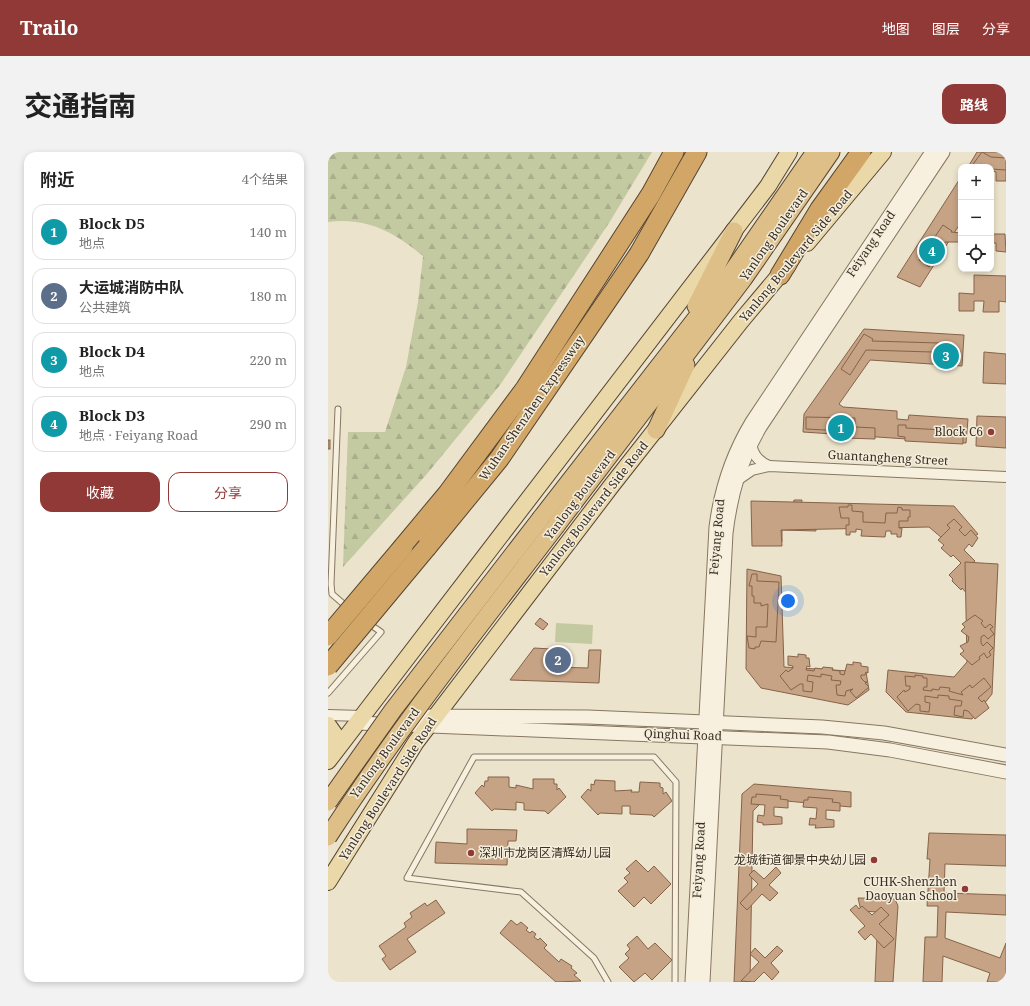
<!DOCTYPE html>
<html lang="zh">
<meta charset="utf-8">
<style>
:root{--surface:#fff;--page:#f2f2f2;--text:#222;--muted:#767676;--line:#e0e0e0;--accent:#913936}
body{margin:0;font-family:"Noto Serif","Noto Sans SC",serif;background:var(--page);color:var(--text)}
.controls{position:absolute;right:12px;top:12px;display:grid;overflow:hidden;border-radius:8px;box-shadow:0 2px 6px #0003}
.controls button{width:36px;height:36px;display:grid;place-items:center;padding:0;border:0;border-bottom:1px solid var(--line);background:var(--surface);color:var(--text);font:20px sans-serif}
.you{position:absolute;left:460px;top:449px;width:14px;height:14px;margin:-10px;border:3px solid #fff;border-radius:50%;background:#1a73e8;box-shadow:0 0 0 6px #1a73e833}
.badge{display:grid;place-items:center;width:26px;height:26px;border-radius:50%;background:var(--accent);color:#fff;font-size:13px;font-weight:700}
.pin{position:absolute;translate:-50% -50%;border:2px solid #fff;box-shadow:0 1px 4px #0006}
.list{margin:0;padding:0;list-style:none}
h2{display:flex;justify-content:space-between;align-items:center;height:52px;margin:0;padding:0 16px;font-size:17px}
h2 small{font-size:13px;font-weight:400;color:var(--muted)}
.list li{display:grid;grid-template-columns:26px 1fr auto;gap:12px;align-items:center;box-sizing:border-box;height:56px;margin:0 8px 8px;padding:0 8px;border:1px solid var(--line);border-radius:12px}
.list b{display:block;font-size:15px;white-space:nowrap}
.list p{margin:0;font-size:13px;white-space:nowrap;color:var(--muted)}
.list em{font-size:13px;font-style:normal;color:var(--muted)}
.actions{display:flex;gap:8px;padding:12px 16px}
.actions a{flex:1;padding:9px 0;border:1px solid var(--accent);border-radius:12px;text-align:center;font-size:14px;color:var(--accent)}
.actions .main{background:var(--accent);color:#fff}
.icon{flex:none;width:22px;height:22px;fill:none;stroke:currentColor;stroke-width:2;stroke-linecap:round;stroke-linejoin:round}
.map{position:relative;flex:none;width:678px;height:830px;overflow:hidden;border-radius:12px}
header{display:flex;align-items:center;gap:24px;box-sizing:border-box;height:56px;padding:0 20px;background:var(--accent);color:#fff}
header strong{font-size:19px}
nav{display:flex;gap:22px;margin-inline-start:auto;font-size:14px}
.intro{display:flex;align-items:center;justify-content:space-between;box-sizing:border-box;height:96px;padding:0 24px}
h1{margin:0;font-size:28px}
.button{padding:10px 18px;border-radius:12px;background:var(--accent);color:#fff;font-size:14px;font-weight:700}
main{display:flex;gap:24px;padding:0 24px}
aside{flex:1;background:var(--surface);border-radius:12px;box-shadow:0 2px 6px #0003}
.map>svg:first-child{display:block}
.forest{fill:url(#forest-firs)}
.pitch{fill:#c3c9a0}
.building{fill:#c6a385;stroke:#856349}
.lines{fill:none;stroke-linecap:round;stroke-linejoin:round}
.service-casing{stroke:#877761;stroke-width:7}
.minor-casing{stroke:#877761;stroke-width:12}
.tertiary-casing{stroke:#877761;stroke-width:15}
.primary-casing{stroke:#564534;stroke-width:18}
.trunk-casing{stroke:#564534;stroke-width:19}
.motorway-casing{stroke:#564534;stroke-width:21}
.service{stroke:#f7f0df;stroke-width:5}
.minor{stroke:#f7f0df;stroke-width:10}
.tertiary{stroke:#f7f0df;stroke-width:13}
.primary{stroke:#ead8a8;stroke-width:16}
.trunk{stroke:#debf87;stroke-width:17}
.motorway{stroke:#d1a666;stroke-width:19}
.trunk-bridge-casing{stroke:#564534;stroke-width:19;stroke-linecap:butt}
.motorway-bridge-casing{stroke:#564534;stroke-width:21;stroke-linecap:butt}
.trunk-bridge{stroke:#debf87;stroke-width:17}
.motorway-bridge{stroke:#d1a666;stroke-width:19}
.poi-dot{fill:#913936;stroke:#f4eddb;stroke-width:1.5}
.labels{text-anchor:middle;stroke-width:3;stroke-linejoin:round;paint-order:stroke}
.street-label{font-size:12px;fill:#3a2f23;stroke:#f4eddb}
.poi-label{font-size:12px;fill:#3a2f23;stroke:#f4eddb;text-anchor:end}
</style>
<header>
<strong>Trailo</strong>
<nav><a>地图</a><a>图层</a><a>分享</a></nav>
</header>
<div class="intro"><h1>交通指南</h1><a class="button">路线</a></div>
<main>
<aside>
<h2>附近<small>4个结果</small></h2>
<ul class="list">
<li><span class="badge" style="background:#0f9aa8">1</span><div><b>Block D5</b><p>地点</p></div><em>140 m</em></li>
<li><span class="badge" style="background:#5c6f8a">2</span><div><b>大运城消防中队</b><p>公共建筑</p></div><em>180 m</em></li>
<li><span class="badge" style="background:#0f9aa8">3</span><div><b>Block D4</b><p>地点</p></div><em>220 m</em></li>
<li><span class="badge" style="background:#0f9aa8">4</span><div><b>Block D3</b><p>地点 · Feiyang Road</p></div><em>290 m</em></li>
</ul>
<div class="actions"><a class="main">收藏</a><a>分享</a></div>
</aside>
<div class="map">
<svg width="678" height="830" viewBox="0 0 678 830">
<defs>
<pattern id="forest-firs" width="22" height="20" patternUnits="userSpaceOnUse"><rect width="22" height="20" fill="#c3c9a0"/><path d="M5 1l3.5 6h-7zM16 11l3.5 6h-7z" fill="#a8ad8a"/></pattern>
</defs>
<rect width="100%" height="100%" fill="#ece3cc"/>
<path class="forest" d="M0,0H324L281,71L172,233L98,323L15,415L20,280H57L78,215L90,150L95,104C66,80 39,65 0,70Z"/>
<polygon class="pitch" points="228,471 265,473 264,492 227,490"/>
<g class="building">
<polygon points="649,0 678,0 678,29 668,29 668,20 664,19 663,21 663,15 640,15"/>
<polygon points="654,0 663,5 678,6 678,18 663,17 663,15 643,15"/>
<polygon points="633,25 633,70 592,135 569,125"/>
<polygon points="615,73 624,79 623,80 633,81 633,90 617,90 601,115 591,108"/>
<polygon points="663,82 677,82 678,100 668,99 668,91 663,91"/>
<polygon points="646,123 678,124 678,150 671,149 671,160 655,160 656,149 646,149 646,159 631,159 631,141 646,142"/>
<polygon points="536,177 636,183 634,214 542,208 511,252 515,255 569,259 569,267 580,268 581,263 640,267 638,291 475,280 476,262"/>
<polygon points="536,182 545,187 544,189 611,191 611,199 632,199 632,208 604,207 604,200 538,198 522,223 513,217"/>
<polygon points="656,200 678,202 678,232 655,231"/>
<polygon points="649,264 678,265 678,296 648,294"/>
<polygon points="478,265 527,266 527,275 547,276 547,287 516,286 517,279 478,277"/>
<polygon points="570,273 578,273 578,276 635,279 635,292 577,289 577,285 570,284"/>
<rect x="0" y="288" width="2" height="9"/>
<polygon points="466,348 474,348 473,356 481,357 481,351 497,353 496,359 493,359 493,362 489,362 489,365 487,364 488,379 454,378 454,390 444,389 444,392 434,392 434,386 432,386 432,380 434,380 437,375 433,375 433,373 429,372 429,366 432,366 435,361 439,361 439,369 448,369 448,365 454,365 459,367 459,370 464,370 464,366 473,366 470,359 464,359"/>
<polygon points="423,349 626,354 650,382 627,397 601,375 453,378 454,394 424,394"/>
<polygon points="520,353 524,353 524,359 535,360 535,370 557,371 558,361 569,361 570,355 574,356 574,358 582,358 582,365 580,365 580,369 571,369 571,376 574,376 573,385 569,385 569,382 563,382 563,379 558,379 557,385 533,384 534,378 528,377 528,380 522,380 522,383 518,383 518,373 521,373 521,366 513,366 511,355 520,355"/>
<polygon points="626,367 634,375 631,378 637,384 643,378 650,386 644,395 641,392 636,398 647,409 643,412 649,417 655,411 659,415 655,419 660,424 656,428 653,426 651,428 653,430 640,443 634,436 633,438 624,429 625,427 621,423 633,411 625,403 623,405 613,396 616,393 610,388 622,376 619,373"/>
<polygon points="637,410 670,412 664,542 644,567 578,560 558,540 560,518 626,525 639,510"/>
<polygon points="419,417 453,424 456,515 538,520 541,538 520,553 433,536 418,517"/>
<polygon points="424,422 429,422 429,429 451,430 448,490 433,489 431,495 427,495 427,497 421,496 419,484 428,485 428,475 439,475 440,452 433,454 433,451 426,451 426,444 424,444 424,434 421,434"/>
<polygon points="647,463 655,469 653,471 657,476 662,472 665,475 662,477 666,482 660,487 656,483 653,485 653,491 655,494 659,490 665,496 661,500 663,503 659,506 656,501 651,505 652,507 644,513 632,502 636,499 632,494 640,490 641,485 633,479 637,475 634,472"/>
<polygon points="212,466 220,472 215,478 207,472"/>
<polygon points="206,496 223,497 223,515 260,516 261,498 273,498 271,531 182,528"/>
<polygon points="470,502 478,503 478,506 481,506 482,515 479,514 478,518 486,519 487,516 494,517 495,515 505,516 504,518 512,519 512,522 516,523 519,512 525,513 525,510 533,511 533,514 540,515 540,521 538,520 537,523 533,523 533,526 537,530 539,530 537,531 541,535 528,546 522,539 525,537 518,539 517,544 509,543 508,533 512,533 513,529 503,528 504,524 493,522 493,525 480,523 479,529 485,530 484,540 475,539 475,532 472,532 463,538 452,524 458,518 460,520 465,516 465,514 460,513 460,504 470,505"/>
<polygon points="587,523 595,524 595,526 599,526 599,535 596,535 595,538 604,539 604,537 611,538 612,535 622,536 621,539 635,543 633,540 642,533 644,536 656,526 663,535 650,546 654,550 656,548 661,556 647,567 640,559 636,558 635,565 626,563 627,554 633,554 634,549 621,547 621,544 610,543 610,546 597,544 597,550 602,551 601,560 592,559 592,553 588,552 580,559 569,545 576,538 577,540 582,537 582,534 578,534 577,524 587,525"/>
<polygon points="160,625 181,625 181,635 188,636 188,633 205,637 205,627 226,627 226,632 229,632 229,638 231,636 238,645 220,662 217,659 196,658 196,651 188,650 188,658 166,657 164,659 147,641 154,633 156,635 157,629 160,629"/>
<polygon points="267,628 287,629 287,639 304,638 303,640 311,640 312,630 332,631 332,635 335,636 335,642 338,640 344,649 326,665 324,663 302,662 302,654 294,654 294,662 272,661 270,663 253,645 260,637 263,639 263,632 266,633"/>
<polygon points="426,632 523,640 523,655 437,647 425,659 422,830 406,830 414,642"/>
<polygon points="428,642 453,644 452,647 460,648 460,656 446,655 446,664 454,665 454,672 435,673 435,671 429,670 430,663 436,664 437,653 423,652 424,645 428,645"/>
<polygon points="480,645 505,647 504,650 512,651 512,659 498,658 498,667 506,668 506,675 487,676 488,673 481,673 482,666 488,667 489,656 475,655 476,648 480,648"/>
<polygon points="139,677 189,678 188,689 180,689 179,713 107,711 108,690 139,692"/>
<polygon points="601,681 678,683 678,714 617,712 616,741 678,743 678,763 618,760 617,786 672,806 678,791 678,830 659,830 662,821 615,804 614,830 595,830 597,785 609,785 610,754 599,754 602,707 599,707"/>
<polygon points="308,708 320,720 326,714 343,732 323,752 316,745 306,755 290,739 300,730 296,726 302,721 298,717"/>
<polygon points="448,715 453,721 441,733 450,741 442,749 434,742 419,758 412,751 430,732 421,723 426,718 436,727"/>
<polygon points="530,746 567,747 570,754 565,830 547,830 550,760 533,759"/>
<polygon points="108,748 117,761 79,787 88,800 62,818 54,807 58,804 51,794 78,775 76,771 84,765 82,761 97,751 99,754"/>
<polygon points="528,753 531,757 534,754 544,763 553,755 561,763 551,772 566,787 556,796 543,782 537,788 530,780 537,774 522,758"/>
<polygon points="183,768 189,773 193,770 200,776 198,778 202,781 204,779 208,782 206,785 210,788 212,786 219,793 216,796 231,810 233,807 244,814 243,816 249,821 246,823 253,829 228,830 172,781"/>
<polygon points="309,784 320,797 327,791 344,808 324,828 317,821 306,830 291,815 301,806 297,802 302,797 299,793"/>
<polygon points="449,794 455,799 443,811 451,820 444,828 436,820 426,830 413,829 431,810 422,802 427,796 437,806"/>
</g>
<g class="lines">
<g class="service-casing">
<g id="service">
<polyline points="10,257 3,432 4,442 19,455"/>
<polyline points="0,541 53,480 40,471"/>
<polyline points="280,830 266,806 193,740 79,726 146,605 326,605 348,630 347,830"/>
</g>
</g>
<g class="minor-casing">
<g id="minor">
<path d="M423,291C425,303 430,309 441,314"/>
<polyline points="408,329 424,318 441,314 678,325"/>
<polyline points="0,563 34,564"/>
</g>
</g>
<g class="tertiary-casing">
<g id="tertiary">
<polyline points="76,564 260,565 494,575 556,581 678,603"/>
<polyline points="29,571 500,590 562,598 678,620"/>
<path d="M364,830L388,375C393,336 404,303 424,270L604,0"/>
<path d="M375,830L398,381C403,341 412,310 432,275L615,0"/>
</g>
</g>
<g class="primary-casing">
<g id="primary">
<polyline points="479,91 555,0"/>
<polyline points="0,573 7,583 6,600"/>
<polyline points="0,609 392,97 440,34 461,0"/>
<polyline points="0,730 88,590 284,333 413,169 460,113"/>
</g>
</g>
<g class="trunk-casing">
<g id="trunk">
<polyline points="368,154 406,79"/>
<polyline points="328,278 358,213"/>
<polyline points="213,366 404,120 487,0"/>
<polyline points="228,374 416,126 503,0"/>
</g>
</g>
<g class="motorway-casing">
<g id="motorway">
<polyline points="452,123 492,57 533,0"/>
<polyline points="75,395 120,341 197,237 323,42 346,0"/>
<polyline points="99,395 171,307 311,102 369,0"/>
</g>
</g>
<use href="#service" class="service"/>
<use href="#minor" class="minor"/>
<use href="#tertiary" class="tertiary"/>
<use href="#primary" class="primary"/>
<use href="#trunk" class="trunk"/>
<use href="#motorway" class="motorway"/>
<g class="trunk-bridge-casing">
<g id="trunk-bridge">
<polyline points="0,650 65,558 213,366"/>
<path d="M0,685C70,577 150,476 228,374"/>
</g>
</g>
<g class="motorway-bridge-casing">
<g id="motorway-bridge">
<polyline points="0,484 75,395"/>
<polyline points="0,514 99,395"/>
</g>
</g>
<use href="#trunk-bridge" class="trunk-bridge"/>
<use href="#motorway-bridge" class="motorway-bridge"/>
</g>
<g class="poi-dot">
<circle cx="663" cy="280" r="4"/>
<circle cx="143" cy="701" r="4"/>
<circle cx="546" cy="708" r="4"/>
<circle cx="637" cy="737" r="4"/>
</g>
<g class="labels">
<g class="street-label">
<text transform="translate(446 83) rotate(-55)" y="4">Yanlong Boulevard</text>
<text transform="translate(543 92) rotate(-56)" y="4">Feiyang Road</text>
<text transform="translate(468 104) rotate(-50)" y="4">Yanlong Boulevard Side Road</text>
<text transform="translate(204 256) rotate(-55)" y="4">Wuhan-Shenzhen Expressway</text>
<text transform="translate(560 306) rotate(3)" y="4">Guantangheng Street</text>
<text transform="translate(252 343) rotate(-53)" y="4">Yanlong Boulevard</text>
<text transform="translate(266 357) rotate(-52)" y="4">Yanlong Boulevard Side Road</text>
<text transform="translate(389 385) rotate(-85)" y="4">Feiyang Road</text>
<text transform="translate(355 583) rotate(2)" y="4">Qinghui Road</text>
<text transform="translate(57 601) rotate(-54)" y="4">Yanlong Boulevard</text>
<text transform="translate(60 637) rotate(-57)" y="4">Yanlong Boulevard Side Road</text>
<text transform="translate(371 708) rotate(-87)" y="4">Feiyang Road</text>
</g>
<g class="poi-label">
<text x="655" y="284">Block C6</text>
<text x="151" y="705" text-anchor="start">深圳市龙岗区清辉幼儿园</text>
<text x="538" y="712">龙城街道御景中央幼儿园</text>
<text x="629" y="734">CUHK-Shenzhen<tspan x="629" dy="14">Daoyuan School</tspan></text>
</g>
</g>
</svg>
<div class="controls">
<button>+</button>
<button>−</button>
<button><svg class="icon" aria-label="locate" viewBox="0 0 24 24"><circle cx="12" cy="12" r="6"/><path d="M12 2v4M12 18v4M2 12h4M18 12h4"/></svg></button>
</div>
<div class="you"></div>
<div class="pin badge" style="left:513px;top:276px;background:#0f9aa8">1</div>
<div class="pin badge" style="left:230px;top:508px;background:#5c6f8a">2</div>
<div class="pin badge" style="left:618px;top:204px;background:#0f9aa8">3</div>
<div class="pin badge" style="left:604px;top:99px;background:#0f9aa8">4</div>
</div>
</main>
